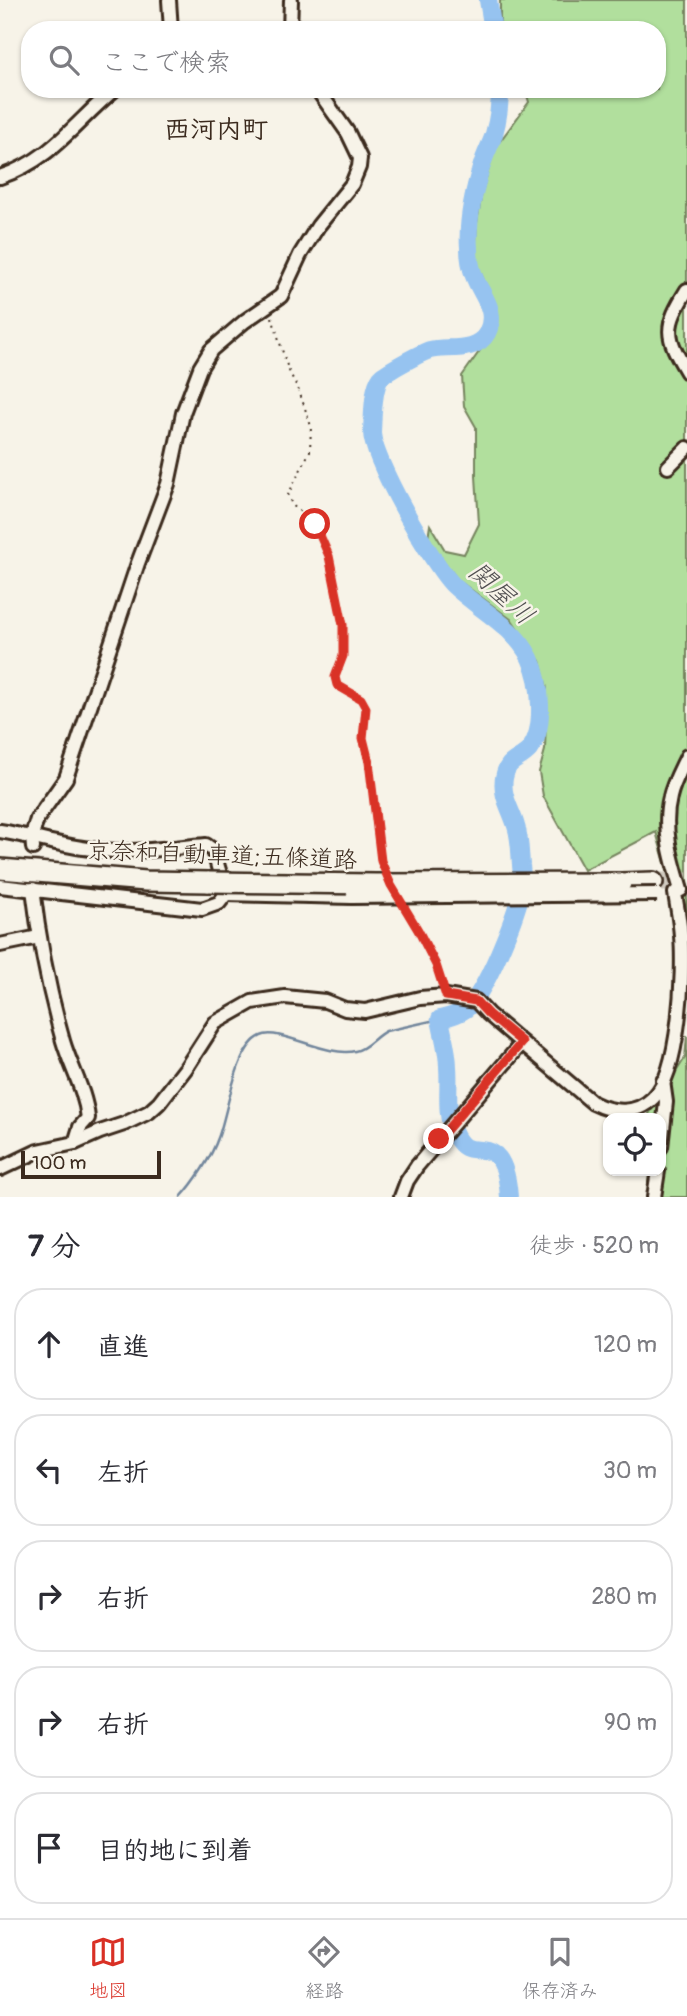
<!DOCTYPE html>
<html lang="ja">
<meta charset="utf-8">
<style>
:root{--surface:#fff;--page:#f7f7f7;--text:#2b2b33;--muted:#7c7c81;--line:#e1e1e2;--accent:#d93025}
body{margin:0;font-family:Pangolin,"Klee One",sans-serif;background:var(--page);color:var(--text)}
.controls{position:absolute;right:21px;bottom:21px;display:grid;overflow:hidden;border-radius:14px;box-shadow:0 2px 5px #0004}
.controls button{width:63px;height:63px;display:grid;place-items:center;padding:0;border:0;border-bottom:2px solid var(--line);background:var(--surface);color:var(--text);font:35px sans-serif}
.scale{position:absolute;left:21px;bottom:18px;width:140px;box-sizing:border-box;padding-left:7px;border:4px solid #3b2a1e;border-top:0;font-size:19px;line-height:24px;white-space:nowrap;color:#3b2a1e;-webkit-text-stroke:5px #f7f3e8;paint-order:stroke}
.stop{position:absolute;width:21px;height:21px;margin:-16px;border:5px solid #d93025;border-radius:50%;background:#fff}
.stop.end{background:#d93025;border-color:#fff;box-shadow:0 2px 7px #0008}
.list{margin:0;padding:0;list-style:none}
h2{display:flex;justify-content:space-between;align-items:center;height:91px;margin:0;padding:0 28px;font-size:30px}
h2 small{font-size:23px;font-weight:400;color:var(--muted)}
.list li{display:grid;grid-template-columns:46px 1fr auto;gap:21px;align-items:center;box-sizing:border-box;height:112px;margin:0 14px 14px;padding:0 14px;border:2px solid var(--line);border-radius:28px}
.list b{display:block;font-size:26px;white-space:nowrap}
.list em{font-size:23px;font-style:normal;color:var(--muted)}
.icon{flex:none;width:38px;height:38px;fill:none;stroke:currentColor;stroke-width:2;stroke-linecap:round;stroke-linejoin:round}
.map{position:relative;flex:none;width:687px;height:1197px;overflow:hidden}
.search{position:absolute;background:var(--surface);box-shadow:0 2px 5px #0004;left:21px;right:21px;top:21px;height:77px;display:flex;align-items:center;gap:18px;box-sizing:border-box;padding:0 24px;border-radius:28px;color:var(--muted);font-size:26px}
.sheet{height:721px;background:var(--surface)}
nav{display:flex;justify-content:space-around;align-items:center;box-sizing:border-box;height:98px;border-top:2px solid var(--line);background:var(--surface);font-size:19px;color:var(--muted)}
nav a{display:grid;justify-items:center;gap:4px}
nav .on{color:var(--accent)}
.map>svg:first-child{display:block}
.green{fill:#b1df9d;stroke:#76845e;stroke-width:2}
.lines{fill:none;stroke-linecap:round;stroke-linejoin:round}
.stream{stroke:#72869c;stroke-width:2.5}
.river{stroke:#96c3f0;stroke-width:18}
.minor-tunnel{stroke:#d1cbc0;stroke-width:12;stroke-dasharray:12 6;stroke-linecap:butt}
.highway-tunnel{stroke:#d1cbc0;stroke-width:19;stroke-dasharray:19 10;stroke-linecap:butt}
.minor-casing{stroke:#3b2a1e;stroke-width:18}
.highway-casing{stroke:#3b2a1e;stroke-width:24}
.path{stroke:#3b2a1e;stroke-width:2;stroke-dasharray:2 5;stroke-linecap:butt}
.minor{stroke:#f7f3e8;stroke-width:12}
.highway{stroke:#f7f3e8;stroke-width:19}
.minor-bridge-casing{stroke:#3b2a1e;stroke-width:18;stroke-linecap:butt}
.highway-bridge-casing{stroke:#3b2a1e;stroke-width:24;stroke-linecap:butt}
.minor-bridge{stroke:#f7f3e8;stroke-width:12}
.highway-bridge{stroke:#f7f3e8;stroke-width:19}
.route{stroke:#d93025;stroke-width:9}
.labels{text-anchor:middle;stroke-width:5;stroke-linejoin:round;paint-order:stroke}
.street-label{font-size:24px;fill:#3b2a1e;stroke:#f7f3e8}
.neighbourhood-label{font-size:26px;font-weight:bold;fill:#3b2a1e;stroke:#f7f3e8}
.water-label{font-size:26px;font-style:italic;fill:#525052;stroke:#f7f3e8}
</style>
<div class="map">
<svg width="687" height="1197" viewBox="0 0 687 1197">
<rect width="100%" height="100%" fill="#f7f3e8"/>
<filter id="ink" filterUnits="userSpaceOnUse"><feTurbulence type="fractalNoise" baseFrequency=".0143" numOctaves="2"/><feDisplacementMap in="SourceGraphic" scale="14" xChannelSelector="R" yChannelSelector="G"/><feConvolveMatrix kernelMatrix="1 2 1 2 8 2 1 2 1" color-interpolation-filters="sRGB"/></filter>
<g filter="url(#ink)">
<g class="green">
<polygon points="500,0 687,0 687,927 685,907 668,873 656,832 584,870 543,796 539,772 545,750 547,688 540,661 512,620 458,580 428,539 430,525 445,550 464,554 479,524 476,476 476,427 464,406 462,376 486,342 496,323 494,304 475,259 477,223 482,192 495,148 529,102 525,89 657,89 657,30 506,30 500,23"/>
<polygon points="687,1036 687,1197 647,1197 649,1171 661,1171 661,1118 649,1118 649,1114 685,1058"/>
</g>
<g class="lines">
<path class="stream" d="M181,1197C194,1183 212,1156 218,1138C228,1113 235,1047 261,1036C280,1027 327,1058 355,1051C367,1049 375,1036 386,1031L440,1019"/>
<g class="river">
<polyline points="488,0 493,30"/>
<path d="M500,89C500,103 498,120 494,134C491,144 485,154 482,165C474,190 467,222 469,248C469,257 471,268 474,276C480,294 499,310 487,333C476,353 448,346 430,350C422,352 386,372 381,377C372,389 373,418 372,432C372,459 433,565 453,585C478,609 514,626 530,658C541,681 546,730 529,750C519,761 507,759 504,778C501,796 511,809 516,826C520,838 520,852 521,865C522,874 523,884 521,893C515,917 485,995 466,1009C459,1014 449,1017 440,1019C443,1035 448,1052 448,1067C450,1090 444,1116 456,1137C466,1154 473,1147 488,1151C505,1155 508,1182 509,1197"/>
</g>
<polyline class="minor-tunnel" points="33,889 33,848"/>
<polyline class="highway-tunnel" points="653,882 687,882"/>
<g class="minor-casing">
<g id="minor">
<polyline points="169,0 171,30"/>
<polyline points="290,30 291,0"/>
<path d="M0,177C53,159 74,123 115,89"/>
<path d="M687,290C664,327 665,336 687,372"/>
<polyline points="668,467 687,448"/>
<path d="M0,831C31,836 61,846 91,849C130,854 168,848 206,845L213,850L226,894L219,903L202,909L0,886"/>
<polyline points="33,848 32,836 37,819 66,778 138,563 168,484 183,413 200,368 211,350 245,321 281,296 300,255 318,226 352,184 359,167 360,158 348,133 317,89"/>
<path d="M33,889C39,940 49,991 63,1041C71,1068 85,1090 88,1118L80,1127L75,1143"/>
<path d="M681,890C672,860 662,829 670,797C673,783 681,769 687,756"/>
<polyline points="226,894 352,897"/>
<polyline points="0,945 39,937"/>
<polyline points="661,1147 666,1102 663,1081"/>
<path d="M0,1169L38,1151L75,1143L100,1132L124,1124L149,1112L159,1103L186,1068L215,1023L252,1002L285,997L325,1001L345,1009L365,1011L420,998L446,996L476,1001L488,1014L593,1103C613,1113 636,1115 653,1098C680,1073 684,971 681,936C680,921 677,907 675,893"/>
<polyline points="401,1197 407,1181 417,1166 522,1043"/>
<polyline points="654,1197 658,1171"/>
</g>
</g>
<g class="highway-casing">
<g id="highway">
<polyline points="0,869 146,881 209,882"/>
<polyline points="621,883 653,882"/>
</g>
</g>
<g class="path">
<polyline points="272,317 288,369 299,391 311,426 310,451 288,495 292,505 315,524 329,556 343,625 343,656 335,677 337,686 361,699 366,708 363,738 369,762 381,861 384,870"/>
<polyline points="405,909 436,966 442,985"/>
</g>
<use href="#minor" class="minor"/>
<use href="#highway" class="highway"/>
<g class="minor-bridge-casing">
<polyline id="minor-bridge" points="352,897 657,894"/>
</g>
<g class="highway-bridge-casing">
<polyline id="highway-bridge" points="209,882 376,884 621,883"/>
</g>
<use href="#minor-bridge" class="minor-bridge"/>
<use href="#highway-bridge" class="highway-bridge"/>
</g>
</g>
<g class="lines" filter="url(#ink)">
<polyline class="route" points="315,524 329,556 343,625 343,656 335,677 337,685 361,699 366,708 363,738 369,762 381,861 391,885 418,930 436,965 446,996 476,1001 488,1014 522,1042 439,1139"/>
</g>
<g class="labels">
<g class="street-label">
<text transform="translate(222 855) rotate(2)" y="8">京奈和自動車道;五條道路</text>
</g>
<g class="neighbourhood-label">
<text x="216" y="138">西河内町</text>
</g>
<g class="water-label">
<text transform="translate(502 593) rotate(43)" y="9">関屋川</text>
</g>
</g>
</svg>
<div class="controls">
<button><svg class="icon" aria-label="locate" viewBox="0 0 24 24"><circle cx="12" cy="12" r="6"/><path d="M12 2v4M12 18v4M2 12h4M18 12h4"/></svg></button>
</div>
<div class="scale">100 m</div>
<div class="stop" style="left:315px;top:524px"></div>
<div class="stop end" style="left:439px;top:1139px"></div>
<div class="search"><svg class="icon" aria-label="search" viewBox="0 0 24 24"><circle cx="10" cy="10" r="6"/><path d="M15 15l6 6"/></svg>ここで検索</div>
</div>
<section class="sheet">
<h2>7 分<small>徒歩 · 520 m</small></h2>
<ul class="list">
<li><svg class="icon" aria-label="ahead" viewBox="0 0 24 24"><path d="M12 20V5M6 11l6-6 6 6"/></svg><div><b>直進</b></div><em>120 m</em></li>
<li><svg class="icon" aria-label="left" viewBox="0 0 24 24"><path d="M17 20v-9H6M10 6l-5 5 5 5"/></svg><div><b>左折</b></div><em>30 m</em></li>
<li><svg class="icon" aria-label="right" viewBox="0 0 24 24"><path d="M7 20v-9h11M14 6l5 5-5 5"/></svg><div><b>右折</b></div><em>280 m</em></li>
<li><svg class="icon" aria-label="right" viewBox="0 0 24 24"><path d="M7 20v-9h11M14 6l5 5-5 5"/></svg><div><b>右折</b></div><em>90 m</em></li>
<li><svg class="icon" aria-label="arrive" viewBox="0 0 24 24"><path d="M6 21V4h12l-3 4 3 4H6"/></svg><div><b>目的地に到着</b></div></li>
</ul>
</section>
<nav>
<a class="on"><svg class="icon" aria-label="map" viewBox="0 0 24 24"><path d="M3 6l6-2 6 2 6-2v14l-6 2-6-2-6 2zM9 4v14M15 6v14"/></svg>地図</a>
<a><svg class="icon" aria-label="directions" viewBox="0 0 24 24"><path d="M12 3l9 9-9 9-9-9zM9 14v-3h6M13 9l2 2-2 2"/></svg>経路</a>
<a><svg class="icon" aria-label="saved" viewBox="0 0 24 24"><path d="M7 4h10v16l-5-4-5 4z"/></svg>保存済み</a>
</nav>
